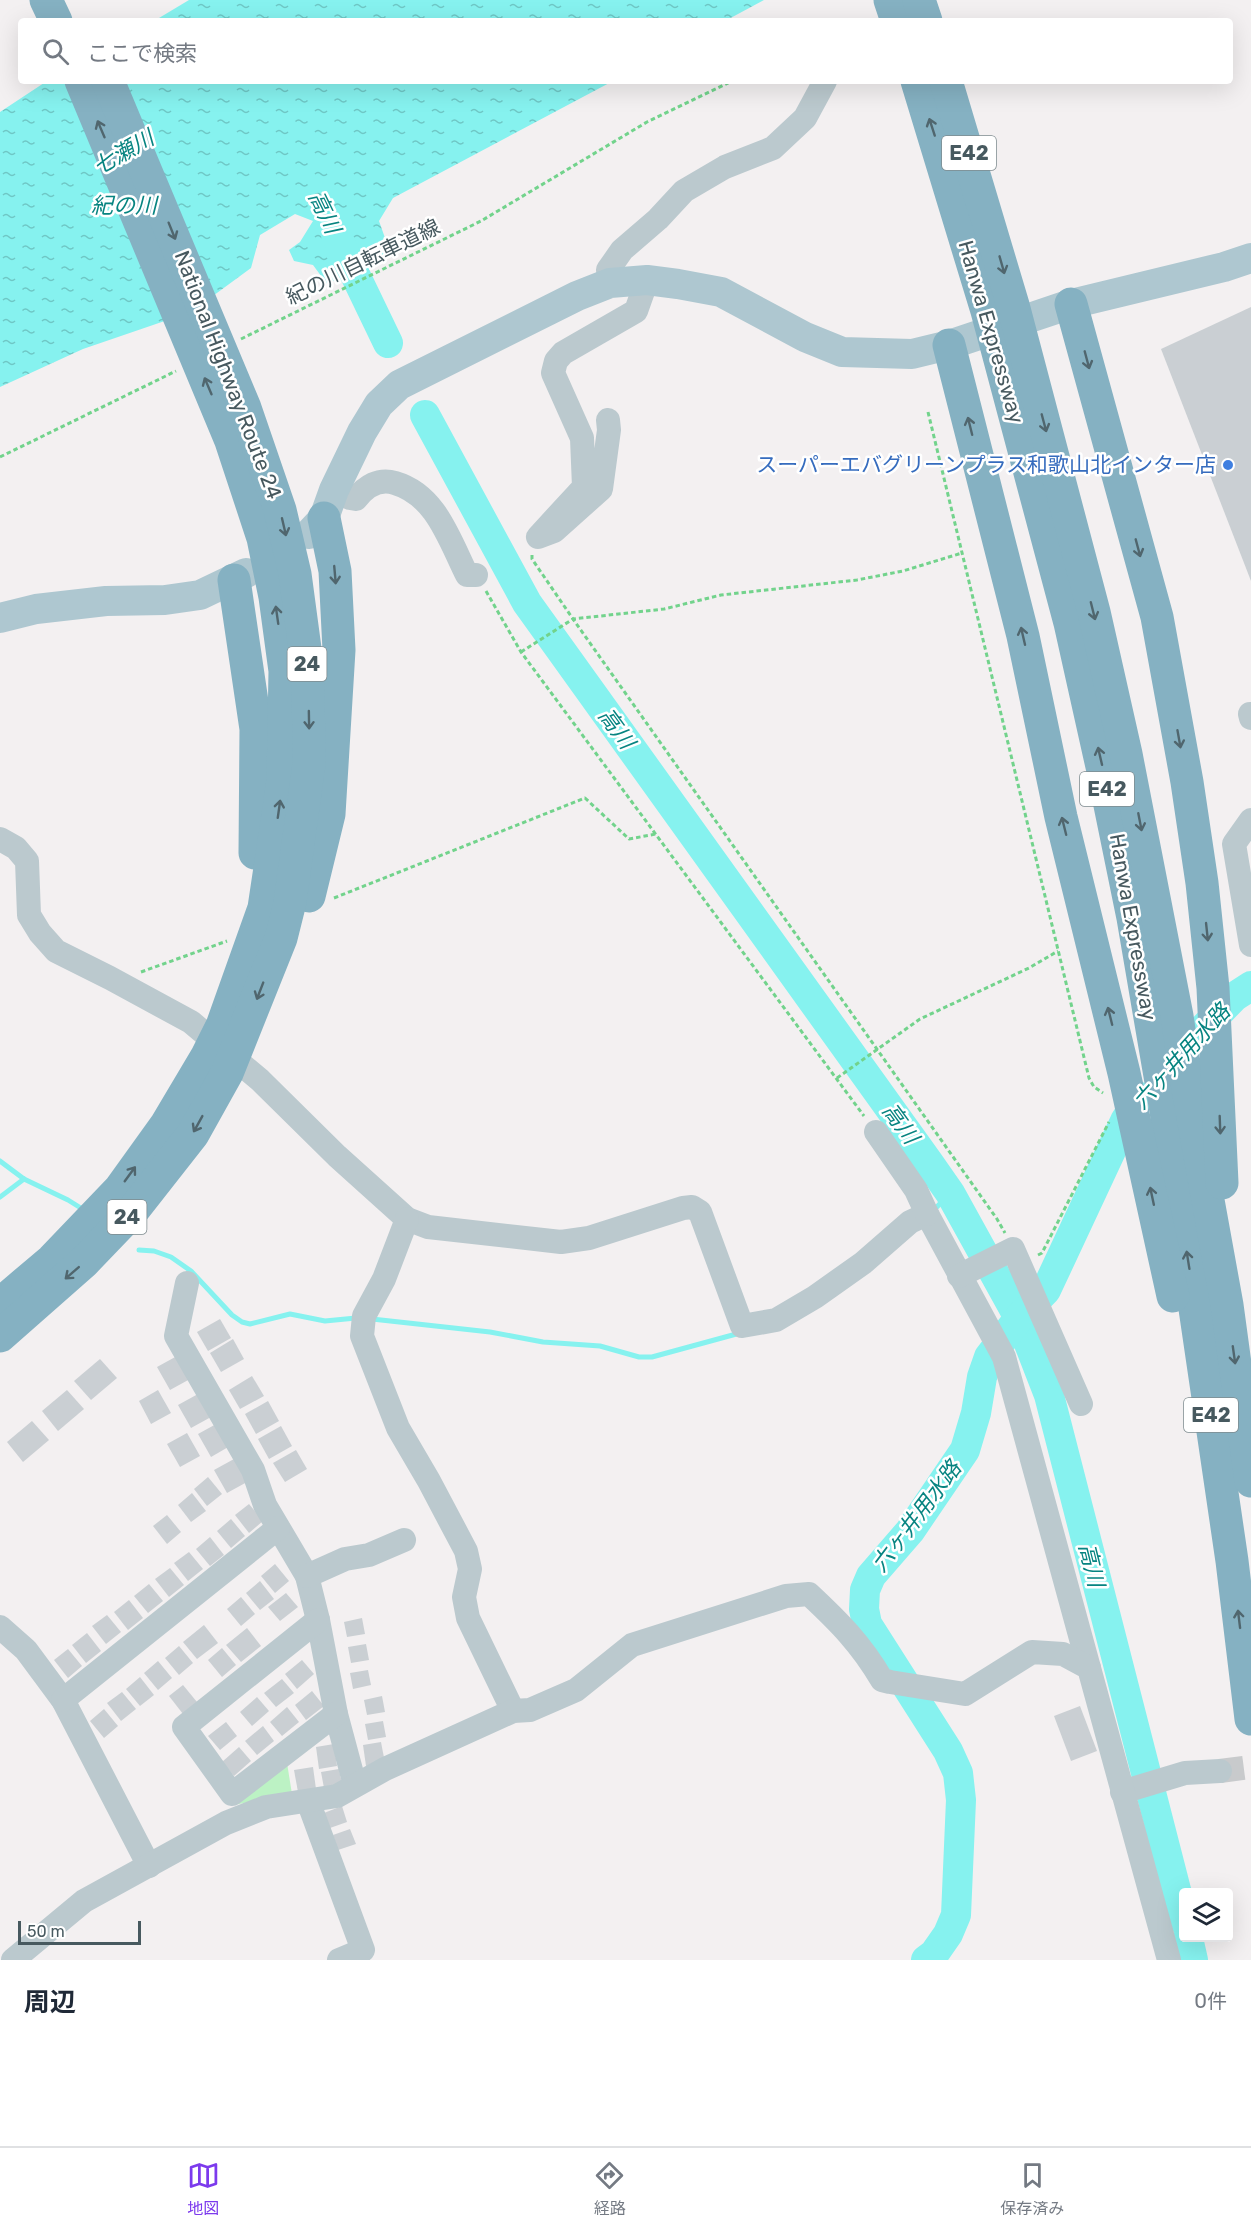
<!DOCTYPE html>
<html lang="ja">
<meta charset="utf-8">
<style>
:root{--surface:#fff;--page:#f2f2f3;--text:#1f2937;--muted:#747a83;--line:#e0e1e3;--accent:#7c3aed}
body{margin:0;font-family:Rubik,"Noto Sans JP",sans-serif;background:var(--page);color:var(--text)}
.controls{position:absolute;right:18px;bottom:18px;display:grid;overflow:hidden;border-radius:6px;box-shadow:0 6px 24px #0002}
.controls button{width:54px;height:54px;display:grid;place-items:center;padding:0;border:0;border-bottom:2px solid var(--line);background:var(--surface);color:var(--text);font:30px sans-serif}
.scale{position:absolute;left:18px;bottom:15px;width:123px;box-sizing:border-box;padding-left:6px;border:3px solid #47595f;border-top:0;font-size:16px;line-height:21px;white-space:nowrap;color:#47595f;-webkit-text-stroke:4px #fff;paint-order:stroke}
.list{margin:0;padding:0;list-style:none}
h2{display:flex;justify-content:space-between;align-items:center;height:78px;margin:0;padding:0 24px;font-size:26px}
h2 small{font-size:20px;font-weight:400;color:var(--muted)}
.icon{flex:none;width:33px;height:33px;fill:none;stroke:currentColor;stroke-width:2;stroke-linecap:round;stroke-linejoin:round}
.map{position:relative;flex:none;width:1251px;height:1960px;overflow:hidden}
.search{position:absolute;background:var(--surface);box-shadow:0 6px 24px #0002;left:18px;right:18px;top:18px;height:66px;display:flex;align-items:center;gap:15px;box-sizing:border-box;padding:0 21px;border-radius:6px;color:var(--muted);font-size:22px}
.sheet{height:186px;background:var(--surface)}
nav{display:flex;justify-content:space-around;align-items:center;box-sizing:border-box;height:84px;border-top:2px solid var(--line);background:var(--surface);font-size:16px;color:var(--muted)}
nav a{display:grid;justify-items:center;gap:3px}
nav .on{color:var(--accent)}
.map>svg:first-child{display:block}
.green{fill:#bcf2c4}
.water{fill:url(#water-ripples)}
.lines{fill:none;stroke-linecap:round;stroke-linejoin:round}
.stream{stroke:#86f2ef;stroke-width:5}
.river{stroke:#86f2ef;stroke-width:30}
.building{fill:#cacfd3}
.minor-tunnel{stroke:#c8cacc;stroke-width:24;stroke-dasharray:24 12;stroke-linecap:butt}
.path{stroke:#72d38c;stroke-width:3;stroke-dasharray:4.5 3;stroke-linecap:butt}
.minor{stroke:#bbc9ce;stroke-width:24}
.major{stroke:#aec7d0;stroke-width:30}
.highway{stroke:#85b1c2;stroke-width:33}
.oneway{stroke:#50666e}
.shop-dot{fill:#3f7fe0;stroke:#fff;stroke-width:2}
.labels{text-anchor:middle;stroke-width:5;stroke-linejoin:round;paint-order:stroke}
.shield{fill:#fff;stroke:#7e8b8f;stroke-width:1.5}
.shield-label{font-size:20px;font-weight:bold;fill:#47595f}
.street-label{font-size:21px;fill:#47595f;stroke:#fff}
.shop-label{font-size:21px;fill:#366cbe;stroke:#fff;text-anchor:end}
.water-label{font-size:22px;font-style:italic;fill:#078481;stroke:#fff}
</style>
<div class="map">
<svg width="1251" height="1960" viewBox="0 0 1251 1960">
<defs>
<pattern id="water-ripples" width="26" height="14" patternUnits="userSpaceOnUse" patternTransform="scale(1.5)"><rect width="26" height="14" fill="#86f2ef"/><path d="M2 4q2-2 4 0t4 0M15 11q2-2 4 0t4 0" fill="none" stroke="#6fc7c5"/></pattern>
</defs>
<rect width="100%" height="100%" fill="#f3f0f1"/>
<polygon class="green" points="287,1763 292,1794 234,1805"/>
<g class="water">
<polygon points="189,0 764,0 725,21 154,21"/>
<polygon points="47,81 613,81 393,198 379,221 390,252 327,284 313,265 294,261 289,250 300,242 313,221 295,214 260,235 251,268 191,312 83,349 0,387 0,112"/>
</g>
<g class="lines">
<g class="stream">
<polyline points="0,1161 24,1179 68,1200 84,1210"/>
<polyline points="0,1197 24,1179"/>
<polyline points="934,1210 950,1193"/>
<polyline points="139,1250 154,1251 171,1257 191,1271 232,1315 242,1322 250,1324 290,1314 325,1321 356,1318"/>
<polyline points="372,1319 490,1332 543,1342 600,1346 639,1357 652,1357 740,1333"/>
</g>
<g class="river">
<polyline points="336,235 388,343"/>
<polyline points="425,415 527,603 929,1163 950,1193 1019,1318 1049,1395 1184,1921"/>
<polyline points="1169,1064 1234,997 1251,986"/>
<polyline points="1188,1938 1193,1960"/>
<polyline points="926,1960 934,1954 948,1934 956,1915 961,1800 958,1773 948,1751 867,1624 864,1609 865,1590 871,1576 910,1531 965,1450 976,1413 982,1377 989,1357 1019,1318 1046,1290 1125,1121 1140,1097"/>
</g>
</g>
<g class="building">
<polygon points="1251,307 1251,581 1161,349"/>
<polygon points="220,1319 231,1338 208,1351 197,1332"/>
<polygon points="233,1339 244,1359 221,1372 210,1353"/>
<polygon points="177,1356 190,1379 170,1390 157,1367"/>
<polygon points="100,1359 117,1378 91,1400 74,1381"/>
<polygon points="252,1376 264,1396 240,1409 229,1390"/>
<polygon points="67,1390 84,1409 58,1431 42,1411"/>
<polygon points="158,1390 171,1413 151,1424 139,1401"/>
<polygon points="198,1394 211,1417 191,1428 178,1405"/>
<polygon points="268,1401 279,1421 256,1434 245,1414"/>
<polygon points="32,1421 49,1440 23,1462 7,1442"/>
<polygon points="218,1423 230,1446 211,1457 198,1434"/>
<polygon points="281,1426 292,1446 269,1459 258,1439"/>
<polygon points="187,1433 200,1456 180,1467 167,1444"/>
<polygon points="296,1450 307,1469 285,1482 273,1463"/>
<polygon points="234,1459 247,1482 227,1493 214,1470"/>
<polygon points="208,1477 222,1494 207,1506 194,1489"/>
<polygon points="192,1493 206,1511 191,1522 178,1505"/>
<polygon points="249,1504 263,1521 249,1533 235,1515"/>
<polygon points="167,1515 181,1532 167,1544 153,1526"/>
<polygon points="231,1519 245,1536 231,1548 217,1531"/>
<polygon points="210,1537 224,1555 210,1566 196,1549"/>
<polygon points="189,1552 203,1569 188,1581 174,1563"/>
<polygon points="275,1564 289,1581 275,1593 261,1576"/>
<polygon points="170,1568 184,1585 169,1597 155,1579"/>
<polygon points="260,1581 274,1599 260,1610 246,1593"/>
<polygon points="149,1584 163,1601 148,1613 134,1596"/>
<polygon points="286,1593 298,1607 280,1621 268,1607"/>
<polygon points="241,1597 255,1614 241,1626 227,1609"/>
<polygon points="129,1600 143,1618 128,1630 114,1612"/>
<polygon points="107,1615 121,1632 106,1644 92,1626"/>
<polygon points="362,1618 365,1634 347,1637 344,1622"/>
<polygon points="204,1625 218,1643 197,1659 183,1642"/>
<polygon points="247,1628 261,1646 241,1662 226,1645"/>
<polygon points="87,1633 101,1651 86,1663 72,1645"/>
<polygon points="366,1644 369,1660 351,1663 348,1647"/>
<polygon points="179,1646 193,1663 179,1675 165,1658"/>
<polygon points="222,1648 236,1665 222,1677 208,1660"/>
<polygon points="68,1649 82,1666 68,1678 54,1660"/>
<polygon points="302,1660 314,1674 297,1689 285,1674"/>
<polygon points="158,1661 172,1678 158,1690 144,1673"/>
<polygon points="368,1670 371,1685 353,1689 350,1673"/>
<polygon points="140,1677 154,1695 140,1706 126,1689"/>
<polygon points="282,1679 294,1693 276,1707 264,1693"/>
<polygon points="183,1685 197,1702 183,1714 169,1696"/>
<polygon points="312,1691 324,1706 306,1720 295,1705"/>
<polygon points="122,1692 136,1709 121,1721 107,1703"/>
<polygon points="382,1696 385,1712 367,1715 364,1700"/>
<polygon points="257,1697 269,1711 252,1726 240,1712"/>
<polygon points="1080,1706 1097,1751 1071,1761 1054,1716"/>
<polygon points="287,1707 299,1722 282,1736 270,1722"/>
<polygon points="104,1709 118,1726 104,1738 90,1721"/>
<polygon points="383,1721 386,1737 368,1740 365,1724"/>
<polygon points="226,1722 237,1736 220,1750 208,1736"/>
<polygon points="263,1726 274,1741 257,1755 245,1741"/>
<polygon points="381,1742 385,1763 366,1766 363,1745"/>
<polygon points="334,1744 337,1766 319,1769 316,1747"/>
<polygon points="239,1747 251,1761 234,1776 222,1762"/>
<polygon points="313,1767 316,1789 298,1792 294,1770"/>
<polygon points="339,1769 342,1784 324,1788 321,1772"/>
<polygon points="342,1806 347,1822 330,1828 324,1813"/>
<polygon points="350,1829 356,1844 338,1850 333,1835"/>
</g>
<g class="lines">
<polyline class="minor-tunnel" points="1220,1771 1251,1767"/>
<g class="path">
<polyline points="241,339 481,221 647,122 732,81"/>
<polyline points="928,412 1089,1078 1094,1087 1103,1093"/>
<polyline points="0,457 176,371"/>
<polyline points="532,555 532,559 573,619 997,1219 1005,1233"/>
<polyline points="486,591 521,652 864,1116"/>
<polyline points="521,652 573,619 664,609 721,595 857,580 903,571 962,553"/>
<polyline points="334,898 585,798 629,839 656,834"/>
<polyline points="141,972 227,941"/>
<polyline points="837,1078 920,1019 1029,968 1058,951"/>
<polyline points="1038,1255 1042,1253 1109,1122"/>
</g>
<g class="minor">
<polyline points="610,283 608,270 622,250 658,219 684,191 725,167 773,148 805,118 825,81"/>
<polyline points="608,420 609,430 601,489 554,531 538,537 584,487 582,438 553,373 556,361 563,353 636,311 647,280"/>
<path d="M334,490L350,498L356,499C366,486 379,478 395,483C436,495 449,539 467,575H476"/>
<polyline points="1250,714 1251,718"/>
<polyline points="1251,820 1234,844 1251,945"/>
<polyline points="0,839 16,848 27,861 29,915 40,933 56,951 110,978 191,1022 260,1080 337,1156 407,1219 428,1227 561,1242 589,1238 683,1208 692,1207 700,1212 742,1326 776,1320 815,1297 863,1263 910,1222 927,1214 1004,1357 1089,1668"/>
<polyline points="876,1132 916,1190 927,1214"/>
<polyline points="407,1219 384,1279 364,1316 362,1336 398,1428 429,1481 466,1551 470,1569 464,1597 468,1618 513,1711"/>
<polyline points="959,1276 1013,1249 1081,1404"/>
<polyline points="187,1283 176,1336 253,1470 265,1505 307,1576 318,1620 336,1714 355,1785"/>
<polyline points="307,1576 345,1559 369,1555 404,1540"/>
<polyline points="318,1620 184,1727 232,1794 336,1714"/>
<polyline points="0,1627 26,1650 63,1700 149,1866"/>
<polyline points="63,1700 278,1528"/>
<polyline points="1122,1792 1185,1773 1220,1771"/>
<polyline points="308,1801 363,1950 339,1960"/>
<path d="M13,1960L84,1901L226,1823L266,1807L337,1796L385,1769L513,1711L530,1710L576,1690L632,1645L786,1596L809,1594C839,1622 861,1644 882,1680L890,1682L965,1694L1032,1652L1063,1654L1089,1668L1169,1960"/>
</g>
<g class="major">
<polyline points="309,534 324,518 334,490 362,432 379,404 399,385 577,296 610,283 647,280 678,284 721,292 805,337 842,352 912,354 949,345 1071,304 1224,267 1251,258"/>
<polyline points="0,618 36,609 106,601 165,600 200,595 246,573"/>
</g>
<g class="highway">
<polyline points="46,0 56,21"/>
<polyline points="890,0 897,21"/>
<polyline points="919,0 926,21"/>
<polyline points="917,81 987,311 1070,623 1103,771 1133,918 1166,1111 1232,1561 1251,1719"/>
<polyline points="946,81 1013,305 1094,612 1126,754 1177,1016 1188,1090 1227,1305 1251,1481"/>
<polyline points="1071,304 1157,617 1187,782 1202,883 1213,988 1222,1183"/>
<polyline points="949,345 1023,636 1061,817 1124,1073 1173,1296"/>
<polyline points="234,580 256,729 255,853"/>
<polyline points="309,896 329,814 339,650 335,571 324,518"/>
<polyline points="0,1304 52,1260 120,1189 166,1125 207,1056 222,1026 264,908 283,781 285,671 275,597 263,538 231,441 81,81"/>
<polyline points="0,1336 84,1262 131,1213 193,1134 227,1073 281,938 290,902 309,764 308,671 295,574 280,510 245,408 108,81"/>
</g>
</g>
<defs><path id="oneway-shaft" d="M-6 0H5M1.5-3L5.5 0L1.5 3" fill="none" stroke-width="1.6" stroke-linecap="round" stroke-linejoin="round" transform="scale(1.5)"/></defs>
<g class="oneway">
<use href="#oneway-shaft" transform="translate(932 127) rotate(-108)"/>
<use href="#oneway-shaft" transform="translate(101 129) rotate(-113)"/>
<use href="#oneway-shaft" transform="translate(172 231) rotate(68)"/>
<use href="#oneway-shaft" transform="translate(1002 265) rotate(74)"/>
<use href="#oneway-shaft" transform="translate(1087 360) rotate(75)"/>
<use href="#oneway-shaft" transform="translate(208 386) rotate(-113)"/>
<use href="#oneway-shaft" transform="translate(1044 423) rotate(75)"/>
<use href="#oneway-shaft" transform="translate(970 426) rotate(-104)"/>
<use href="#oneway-shaft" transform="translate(284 527) rotate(77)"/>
<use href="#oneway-shaft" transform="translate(1138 548) rotate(75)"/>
<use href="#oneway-shaft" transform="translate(335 575) rotate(85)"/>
<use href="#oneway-shaft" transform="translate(1093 611) rotate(76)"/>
<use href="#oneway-shaft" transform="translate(277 615) rotate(-98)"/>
<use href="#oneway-shaft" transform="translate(1023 636) rotate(-103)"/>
<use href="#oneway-shaft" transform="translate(309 720) rotate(89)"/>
<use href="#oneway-shaft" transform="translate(1179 739) rotate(80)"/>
<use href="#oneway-shaft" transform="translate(1100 756) rotate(-103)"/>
<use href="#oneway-shaft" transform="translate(279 809) rotate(-82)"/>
<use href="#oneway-shaft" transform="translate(1140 822) rotate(79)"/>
<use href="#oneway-shaft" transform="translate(1064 826) rotate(-104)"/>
<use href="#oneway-shaft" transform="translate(1207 932) rotate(84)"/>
<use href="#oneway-shaft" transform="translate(260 991) rotate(111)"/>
<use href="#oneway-shaft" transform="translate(1110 1016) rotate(-104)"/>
<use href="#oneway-shaft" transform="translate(198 1124) rotate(119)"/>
<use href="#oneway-shaft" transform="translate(1220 1125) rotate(88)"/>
<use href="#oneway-shaft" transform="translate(130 1174) rotate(-54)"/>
<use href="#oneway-shaft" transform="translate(1152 1196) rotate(-102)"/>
<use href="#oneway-shaft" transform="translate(1188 1260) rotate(-99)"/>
<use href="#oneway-shaft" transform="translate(72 1273) rotate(139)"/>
<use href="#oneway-shaft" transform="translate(1234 1355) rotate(82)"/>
<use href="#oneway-shaft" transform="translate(1239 1619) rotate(-97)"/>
</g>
<circle class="shop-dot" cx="1228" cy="465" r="6"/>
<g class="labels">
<g class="shield">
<rect x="942" y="136" width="54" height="34" rx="4.5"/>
<rect x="287.5" y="647" width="39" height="34" rx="4.5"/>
<rect x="1080" y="772" width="54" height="34" rx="4.5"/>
<rect x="107.5" y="1200" width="39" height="34" rx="4.5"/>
<rect x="1184" y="1398" width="54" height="34" rx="4.5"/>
</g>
<g class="shield-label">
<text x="969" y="160">E42</text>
<text x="307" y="671">24</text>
<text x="1107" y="796">E42</text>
<text x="127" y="1224">24</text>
<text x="1211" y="1422">E42</text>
</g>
<g class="street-label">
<text transform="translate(363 262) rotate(-26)" y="7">紀の川自転車道線</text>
<text transform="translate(991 332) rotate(74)" y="7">Hanwa Expressway</text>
<text transform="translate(228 375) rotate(69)" y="7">National Highway Route 24</text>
<text transform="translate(1133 927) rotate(80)" y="7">Hanwa Expressway</text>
</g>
<g class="shop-label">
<text x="1216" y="472">スーパーエバグリーンプラス和歌山北インター店</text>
</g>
<g class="water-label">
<text transform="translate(123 152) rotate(-30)" y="8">七瀬川</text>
<text x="124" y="213">紀の川</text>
<text transform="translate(325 212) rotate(64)" y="8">高川</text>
<text transform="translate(617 728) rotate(54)" y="8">高川</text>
<text transform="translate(1181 1056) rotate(-48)" y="8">六ヶ井用水路</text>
<text transform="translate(901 1123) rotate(54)" y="8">高川</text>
<text transform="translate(916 1516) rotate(-53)" y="8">六ヶ井用水路</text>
<text transform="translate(1092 1565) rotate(76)" y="8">高川</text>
</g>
</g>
</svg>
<div class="controls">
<button><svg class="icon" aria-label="layers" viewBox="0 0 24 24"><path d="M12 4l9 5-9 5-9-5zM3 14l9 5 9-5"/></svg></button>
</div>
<div class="scale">50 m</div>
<div class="search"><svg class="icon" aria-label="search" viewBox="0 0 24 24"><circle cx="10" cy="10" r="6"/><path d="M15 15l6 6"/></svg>ここで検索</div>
</div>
<section class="sheet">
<h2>周辺<small>0件</small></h2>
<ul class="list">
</ul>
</section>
<nav>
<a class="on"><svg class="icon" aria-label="map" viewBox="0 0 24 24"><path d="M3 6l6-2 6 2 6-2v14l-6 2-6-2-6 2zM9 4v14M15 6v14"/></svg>地図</a>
<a><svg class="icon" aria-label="directions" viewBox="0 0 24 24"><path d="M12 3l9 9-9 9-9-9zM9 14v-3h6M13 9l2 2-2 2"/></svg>経路</a>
<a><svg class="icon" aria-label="saved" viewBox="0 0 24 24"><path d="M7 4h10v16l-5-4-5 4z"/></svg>保存済み</a>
</nav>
